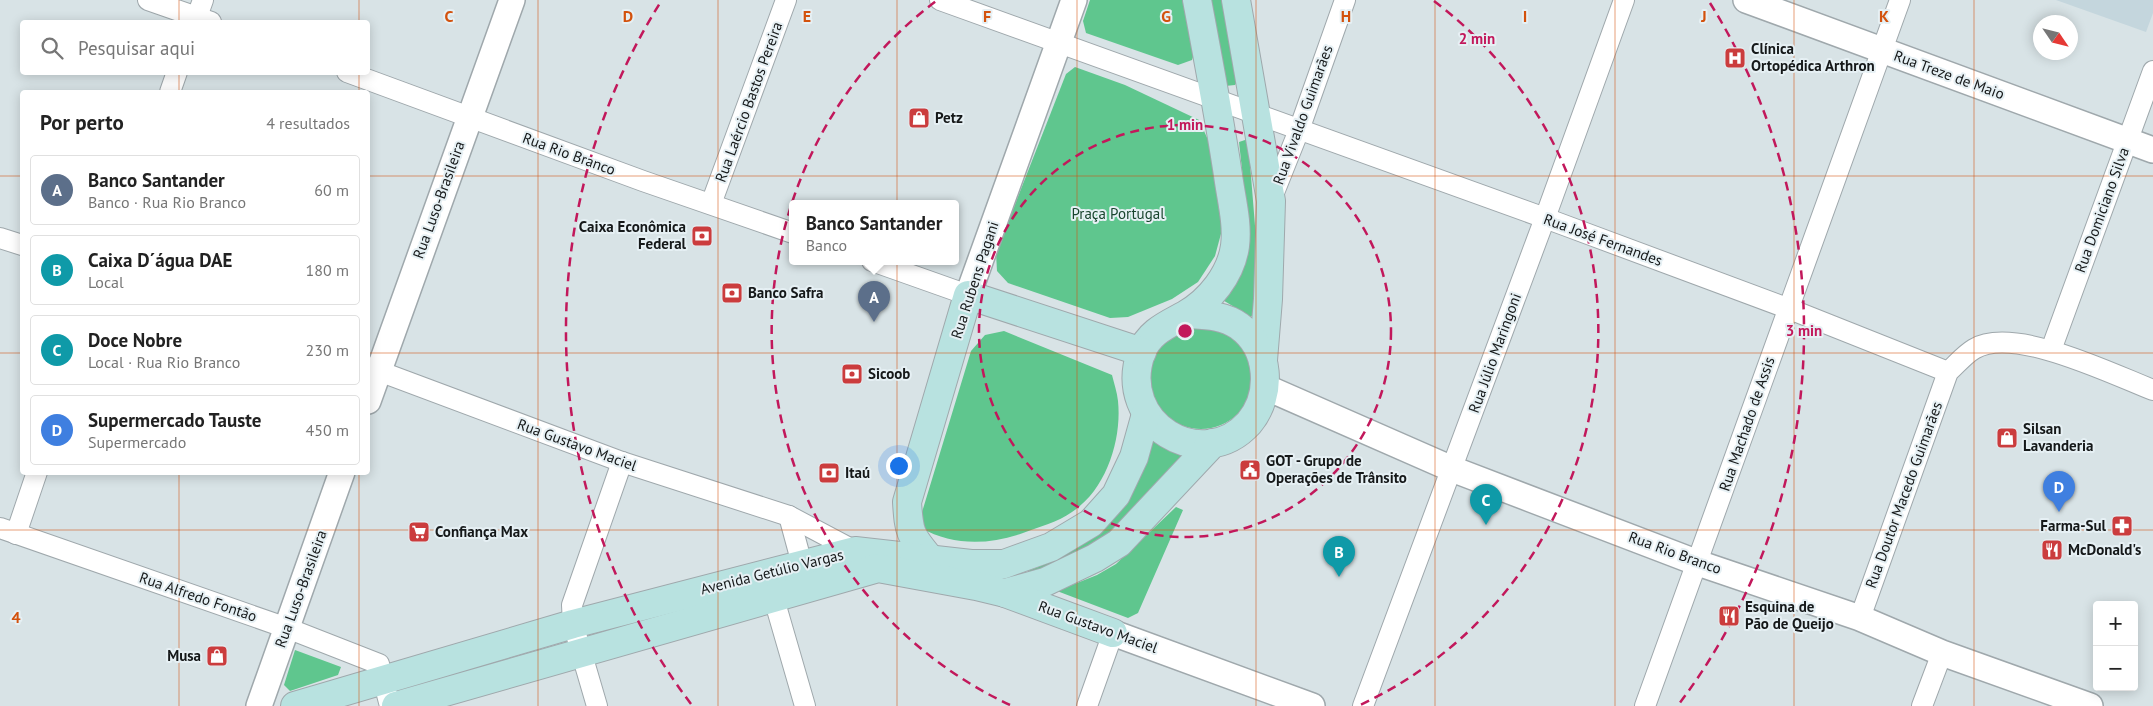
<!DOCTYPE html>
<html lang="pt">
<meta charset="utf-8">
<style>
:root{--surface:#fff;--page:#f2f2f2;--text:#222;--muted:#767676;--line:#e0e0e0;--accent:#cb3c3d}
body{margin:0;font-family:"PT Sans",sans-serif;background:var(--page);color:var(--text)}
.controls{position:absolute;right:15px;bottom:15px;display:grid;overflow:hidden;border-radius:5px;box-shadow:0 2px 12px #0003}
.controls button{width:45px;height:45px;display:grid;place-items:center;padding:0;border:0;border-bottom:1px solid var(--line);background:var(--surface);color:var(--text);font:25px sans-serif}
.compass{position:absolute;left:2033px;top:15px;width:45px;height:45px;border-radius:50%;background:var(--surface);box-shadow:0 2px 12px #0003;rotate:125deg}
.you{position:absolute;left:898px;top:465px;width:18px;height:18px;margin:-12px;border:4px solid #fff;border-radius:50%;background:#1a73e8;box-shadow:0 0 0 8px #1a73e833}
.badge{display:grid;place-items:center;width:32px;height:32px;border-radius:50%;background:var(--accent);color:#fff;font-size:16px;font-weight:700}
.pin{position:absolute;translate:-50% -41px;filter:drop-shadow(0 1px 2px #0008)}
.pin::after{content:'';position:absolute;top:26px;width:18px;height:15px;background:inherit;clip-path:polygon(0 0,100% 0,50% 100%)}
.popup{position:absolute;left:789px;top:200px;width:170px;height:65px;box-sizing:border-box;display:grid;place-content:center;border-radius:5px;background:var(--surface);filter:drop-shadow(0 1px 4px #0005);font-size:16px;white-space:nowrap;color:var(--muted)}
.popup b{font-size:19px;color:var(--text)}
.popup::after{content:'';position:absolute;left:50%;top:100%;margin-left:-10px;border:10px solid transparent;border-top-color:var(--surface)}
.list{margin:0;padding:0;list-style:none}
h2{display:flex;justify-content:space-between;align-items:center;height:65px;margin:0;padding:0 20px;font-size:21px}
h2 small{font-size:16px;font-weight:400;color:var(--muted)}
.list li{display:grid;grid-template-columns:32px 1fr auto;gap:15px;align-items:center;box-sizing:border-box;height:70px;margin:0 10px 10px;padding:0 10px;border:1px solid var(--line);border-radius:5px}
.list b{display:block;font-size:19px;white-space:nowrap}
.list p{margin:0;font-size:16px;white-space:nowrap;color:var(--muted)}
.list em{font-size:16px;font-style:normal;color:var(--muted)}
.icon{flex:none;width:28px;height:28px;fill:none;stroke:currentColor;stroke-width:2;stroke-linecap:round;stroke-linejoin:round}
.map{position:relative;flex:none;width:2153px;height:706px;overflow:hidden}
.search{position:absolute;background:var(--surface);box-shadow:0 2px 12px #0003;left:20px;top:20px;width:350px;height:55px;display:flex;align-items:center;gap:12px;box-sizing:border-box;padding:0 18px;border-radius:5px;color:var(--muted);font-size:19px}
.panel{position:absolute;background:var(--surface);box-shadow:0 2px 12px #0003;left:20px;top:90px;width:350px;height:385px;border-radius:5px}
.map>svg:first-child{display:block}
.built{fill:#c4d6dd}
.green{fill:#5fc68e}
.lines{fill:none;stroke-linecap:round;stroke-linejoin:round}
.minor-casing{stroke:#9fa8ac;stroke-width:22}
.tertiary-casing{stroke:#9fa8ac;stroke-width:28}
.secondary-casing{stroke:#9fa8ac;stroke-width:30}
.minor{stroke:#fff;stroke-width:20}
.tertiary{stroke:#fff;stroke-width:25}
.secondary{stroke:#b8e2e0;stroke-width:28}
.grid{fill:none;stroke:#d3520d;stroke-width:1;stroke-opacity:0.55}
.ring{fill:none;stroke:#c2185b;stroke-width:2.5;stroke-dasharray:9 6}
.labels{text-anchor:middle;stroke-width:4;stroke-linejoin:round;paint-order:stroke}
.poi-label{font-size:15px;font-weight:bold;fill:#151819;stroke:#e6f0f4;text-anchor:start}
.street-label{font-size:15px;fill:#151819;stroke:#e6f0f4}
.park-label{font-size:15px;fill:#19452e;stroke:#e6f0f4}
.grid-label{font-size:16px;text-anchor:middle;font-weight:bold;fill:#d3520d;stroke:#e6f0f4;stroke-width:4;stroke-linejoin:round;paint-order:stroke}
.centre{fill:#c2185b;stroke:#e6f0f4;stroke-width:2.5}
.ring-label{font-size:15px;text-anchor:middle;font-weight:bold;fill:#c2185b;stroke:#e6f0f4;stroke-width:4;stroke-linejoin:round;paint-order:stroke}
</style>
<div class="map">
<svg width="2153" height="706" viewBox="0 0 2153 706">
<rect width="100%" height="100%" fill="#d8e3e6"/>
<polygon class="built" points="2056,0 2153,0 2153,13 2146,32"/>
<g class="green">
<polygon points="1090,0 1185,0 1195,51 1192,60 1178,65 1086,33 1083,21"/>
<polygon points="1209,0 1224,0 1239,78 1235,85 1225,86"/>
<polygon points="1075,67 1125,85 1199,120 1209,142 1222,230 1215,256 1198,282 1172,299 1128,317 1110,318 1008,283 997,271 996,253 1066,74"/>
<polygon points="1248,139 1259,275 1257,308 1251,317 1221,299 1248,224 1239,142"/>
<circle cx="1201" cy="377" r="52"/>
<path d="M1004,331L1112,375C1114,383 1117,392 1118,401C1122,440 1106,490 1072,512C1058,522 1039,527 1023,533C989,545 953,546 921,528L919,522L971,351L985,335Z"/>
<path d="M1150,437L1167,449L1182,454L1180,461C1162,480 1144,502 1125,520C1100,543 1069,559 1040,574L1028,571L1043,565L1072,549Z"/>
<polygon points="1176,507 1183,510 1138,613 1128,618 1057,591 1097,575 1116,564"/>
<polygon points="295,650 341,667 338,675 290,691 284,685"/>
</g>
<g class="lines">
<g class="minor-casing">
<g id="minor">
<polyline points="148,0 211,22"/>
<polyline points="940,0 1545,218 1787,308 1948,372"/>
<polyline points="195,22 203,0"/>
<polyline points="347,72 643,181 793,233"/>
<polyline points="170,92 177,72"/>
<polyline points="1271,200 1299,130 1345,0"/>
<polyline points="711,204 786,0"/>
<polyline points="0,238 22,245"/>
<polyline points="872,261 968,295"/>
<polyline points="2051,350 2153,71"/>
<polyline points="368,367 622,462 789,516 855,551"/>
<polyline points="789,516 802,564"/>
<polyline points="0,528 287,628 379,664 390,706"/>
<polyline points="16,534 37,472"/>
<polyline points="774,599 805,706"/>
<path d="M1860,618L1948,372C1956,365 1964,355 1974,349C2013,325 2112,374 2153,390"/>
<polyline points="597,706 573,624 572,605 622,462"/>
<polyline points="1087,706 1113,633"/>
<polyline points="1363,706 1545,218 1624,0"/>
<polyline points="1645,706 1900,0"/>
<polyline points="1922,706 1942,653"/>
</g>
</g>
<g class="tertiary-casing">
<g id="tertiary">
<polyline points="1746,0 2153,150"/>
<polyline points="968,295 1074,0"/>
<polyline points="1265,387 1452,469 1698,563 1860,618 1942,653 2090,706"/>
<polyline points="368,401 512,0"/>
<polyline points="1113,633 1312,706"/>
<polyline points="259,706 342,472"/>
</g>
</g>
<g class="secondary-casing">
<g id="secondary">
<polyline points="1236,0 1271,201 1268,299 1263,360"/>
<path d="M1188,314C1205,315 1224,315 1239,326C1270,348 1273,394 1249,423C1202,475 1116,424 1141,353C1149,332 1167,325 1185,315C1210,301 1231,274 1235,246C1238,223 1231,198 1228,175C1219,116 1208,58 1197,0"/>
<path d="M930,559C910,535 909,533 907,502L968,295L1142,352"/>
<polyline points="1005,593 1045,582 1095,558 1119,543 1213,443"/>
<polyline points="295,706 573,624 855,551 971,564 1004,564 1051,547 1091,523 1116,495 1134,457 1146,414"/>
<polyline points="396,706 878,568 976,586 1005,593 1113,633"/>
</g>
</g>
<use href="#minor" class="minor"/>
<use href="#tertiary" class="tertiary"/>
<use href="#secondary" class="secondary"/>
</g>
<path class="grid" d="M179,0V22M359,0V22M538,0V706M718,0V706M897,0V706M1077,0V706M1256,0V706M1435,0V706M1615,0V706M1794,0V706M1974,0V706M179,72V92M359,72V92M0,176H22M368,176H2153M0,353H22M368,353H2153M179,472V706M359,472V706M0,530H2153"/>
<g class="ring">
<circle cx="1185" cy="331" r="206"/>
<path d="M1010 705A413 413 0 0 1 936 1M1434 1A413 413 0 0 1 1360 705"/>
<path d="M691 704A619 619 0 0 1 660 3M1710 3A619 619 0 0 1 1679 704"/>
</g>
<defs>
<g id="hospital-square" transform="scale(1.125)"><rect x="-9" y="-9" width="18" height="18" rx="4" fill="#cb3c3d" stroke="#e6f0f4"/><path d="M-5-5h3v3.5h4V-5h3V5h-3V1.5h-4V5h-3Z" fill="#fff"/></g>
<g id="shop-square" transform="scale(1.125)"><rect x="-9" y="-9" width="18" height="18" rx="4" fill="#cb3c3d" stroke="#e6f0f4"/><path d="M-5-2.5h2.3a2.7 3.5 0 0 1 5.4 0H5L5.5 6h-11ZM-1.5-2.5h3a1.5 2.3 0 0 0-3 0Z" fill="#fff"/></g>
<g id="bank-square" transform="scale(1.125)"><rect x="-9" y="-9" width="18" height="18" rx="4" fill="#cb3c3d" stroke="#e6f0f4"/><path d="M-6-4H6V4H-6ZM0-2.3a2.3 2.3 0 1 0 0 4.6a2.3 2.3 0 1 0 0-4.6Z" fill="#fff"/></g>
<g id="civic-square" transform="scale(1.125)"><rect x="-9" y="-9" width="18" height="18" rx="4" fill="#cb3c3d" stroke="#e6f0f4"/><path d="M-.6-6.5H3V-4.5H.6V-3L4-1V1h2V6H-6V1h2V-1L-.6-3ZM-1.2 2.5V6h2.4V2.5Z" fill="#fff"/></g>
<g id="pharmacy-square" transform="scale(1.125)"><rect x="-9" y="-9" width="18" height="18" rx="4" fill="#cb3c3d" stroke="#e6f0f4"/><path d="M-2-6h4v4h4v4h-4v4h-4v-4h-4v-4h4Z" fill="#fff"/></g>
<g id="supermarket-square" transform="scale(1.125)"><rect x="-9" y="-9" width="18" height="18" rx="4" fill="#cb3c3d" stroke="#e6f0f4"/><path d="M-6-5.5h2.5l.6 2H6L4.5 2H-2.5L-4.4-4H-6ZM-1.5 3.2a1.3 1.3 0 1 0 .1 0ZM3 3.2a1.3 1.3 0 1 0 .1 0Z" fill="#fff"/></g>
<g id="restaurant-square" transform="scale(1.125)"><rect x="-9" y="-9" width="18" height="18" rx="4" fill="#cb3c3d" stroke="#e6f0f4"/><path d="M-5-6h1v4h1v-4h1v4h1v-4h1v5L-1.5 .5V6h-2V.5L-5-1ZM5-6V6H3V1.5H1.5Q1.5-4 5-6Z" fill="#fff"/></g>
</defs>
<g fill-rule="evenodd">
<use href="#hospital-square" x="1735" y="58"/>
<use href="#shop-square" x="919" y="118"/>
<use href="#bank-square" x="702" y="236"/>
<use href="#bank-square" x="732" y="293"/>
<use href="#bank-square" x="852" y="374"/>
<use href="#shop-square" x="2007" y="438"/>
<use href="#civic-square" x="1250" y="470"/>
<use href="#bank-square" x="829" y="473"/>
<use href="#pharmacy-square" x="2122" y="526"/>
<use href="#supermarket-square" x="419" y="532"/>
<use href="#restaurant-square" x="2052" y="550"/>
<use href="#restaurant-square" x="1729" y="616"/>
<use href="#shop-square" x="217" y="656"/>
</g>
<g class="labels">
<g class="poi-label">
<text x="1751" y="54">Clínica<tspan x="1751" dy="17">Ortopédica Arthron</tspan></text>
<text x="935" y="123">Petz</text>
<text x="686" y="232" text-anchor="end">Caixa Econômica<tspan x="686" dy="17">Federal</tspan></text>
<text x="748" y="298">Banco Safra</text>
<text x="868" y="379">Sicoob</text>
<text x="2023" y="434">Silsan<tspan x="2023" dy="17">Lavanderia</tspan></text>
<text x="1266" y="466">GOT - Grupo de<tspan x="1266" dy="17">Operações de Trânsito</tspan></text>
<text x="845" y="478">Itaú</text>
<text x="2106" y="531" text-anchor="end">Farma-Sul</text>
<text x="435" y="537">Confiança Max</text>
<text x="2068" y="555">McDonald's</text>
<text x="1745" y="612">Esquina de<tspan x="1745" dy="17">Pão de Queijo</tspan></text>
<text x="201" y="661" text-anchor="end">Musa</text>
</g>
<g class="street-label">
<text transform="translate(1949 75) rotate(20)" y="5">Rua Treze de Maio</text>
<text transform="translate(749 102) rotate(-70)" y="5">Rua Laércio Bastos Pereira</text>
<text transform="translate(1303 115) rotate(-70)" y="5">Rua Vivaldo Guimarães</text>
<text transform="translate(569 154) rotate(20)" y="5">Rua Rio Branco</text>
<text transform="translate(439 200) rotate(-70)" y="5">Rua Luso-Brasileira</text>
<text transform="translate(2102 210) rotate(-70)" y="5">Rua Domiciano Silva</text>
<text transform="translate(1603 240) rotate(20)" y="5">Rua José Fernandes</text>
<text transform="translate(975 280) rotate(-72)" y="5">Rua Rubens Pagani</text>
<text transform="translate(1495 353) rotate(-70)" y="5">Rua Júlio Maringoni</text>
<text transform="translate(1747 424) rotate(-71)" y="5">Rua Machado de Assis</text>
<text transform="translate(577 445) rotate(20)" y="5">Rua Gustavo Maciel</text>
<text transform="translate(1904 495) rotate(-70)" y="5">Rua Doutor Macedo Guimarães</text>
<text transform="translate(1675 553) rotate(20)" y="5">Rua Rio Branco</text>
<text transform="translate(772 572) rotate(-14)" y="5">Avenida Getúlio Vargas</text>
<text transform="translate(301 589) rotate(-70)" y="5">Rua Luso-Brasileira</text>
<text transform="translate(198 597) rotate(19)" y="5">Rua Alfredo Fontão</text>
<text transform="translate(1098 627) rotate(20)" y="5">Rua Gustavo Maciel</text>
</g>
<g class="park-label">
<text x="1118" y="219">Praça Portugal</text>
</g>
</g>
<g class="grid-label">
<text x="449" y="22">C</text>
<text x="628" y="22">D</text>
<text x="807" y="22">E</text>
<text x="987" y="22">F</text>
<text x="1166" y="22">G</text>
<text x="1346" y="22">H</text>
<text x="1525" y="22">I</text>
<text x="1704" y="22">J</text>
<text x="1884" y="22">K</text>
<text x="16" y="623">4</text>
</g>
<circle cx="1185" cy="331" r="8" class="centre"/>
<g class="ring-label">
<text x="1477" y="44">2 min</text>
<text x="1185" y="130">1 min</text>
<text x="1804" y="336">3 min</text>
</g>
</svg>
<div class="controls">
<button>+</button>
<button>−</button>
</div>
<svg class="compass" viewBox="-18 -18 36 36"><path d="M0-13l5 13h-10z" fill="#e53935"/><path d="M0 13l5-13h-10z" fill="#767676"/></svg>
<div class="you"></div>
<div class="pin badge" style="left:874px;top:322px;background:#5c6f8a">A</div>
<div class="popup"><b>Banco Santander</b>Banco</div>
<div class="pin badge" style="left:1339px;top:577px;background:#0f9aa8">B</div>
<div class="pin badge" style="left:1486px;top:525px;background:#0f9aa8">C</div>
<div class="pin badge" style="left:2059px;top:512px;background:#3f7fe0">D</div>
<div class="search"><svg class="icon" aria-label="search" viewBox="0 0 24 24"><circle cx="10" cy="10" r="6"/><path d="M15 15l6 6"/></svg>Pesquisar aqui</div>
<section class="panel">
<h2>Por perto<small>4 resultados</small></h2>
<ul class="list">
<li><span class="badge" style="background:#5c6f8a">A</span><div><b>Banco Santander</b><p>Banco · Rua Rio Branco</p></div><em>60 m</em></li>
<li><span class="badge" style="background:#0f9aa8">B</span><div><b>Caixa D´água DAE</b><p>Local</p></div><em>180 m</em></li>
<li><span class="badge" style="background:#0f9aa8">C</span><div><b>Doce Nobre</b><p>Local · Rua Rio Branco</p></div><em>230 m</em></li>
<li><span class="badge" style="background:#3f7fe0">D</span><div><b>Supermercado Tauste</b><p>Supermercado</p></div><em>450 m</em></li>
</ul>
</section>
</div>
